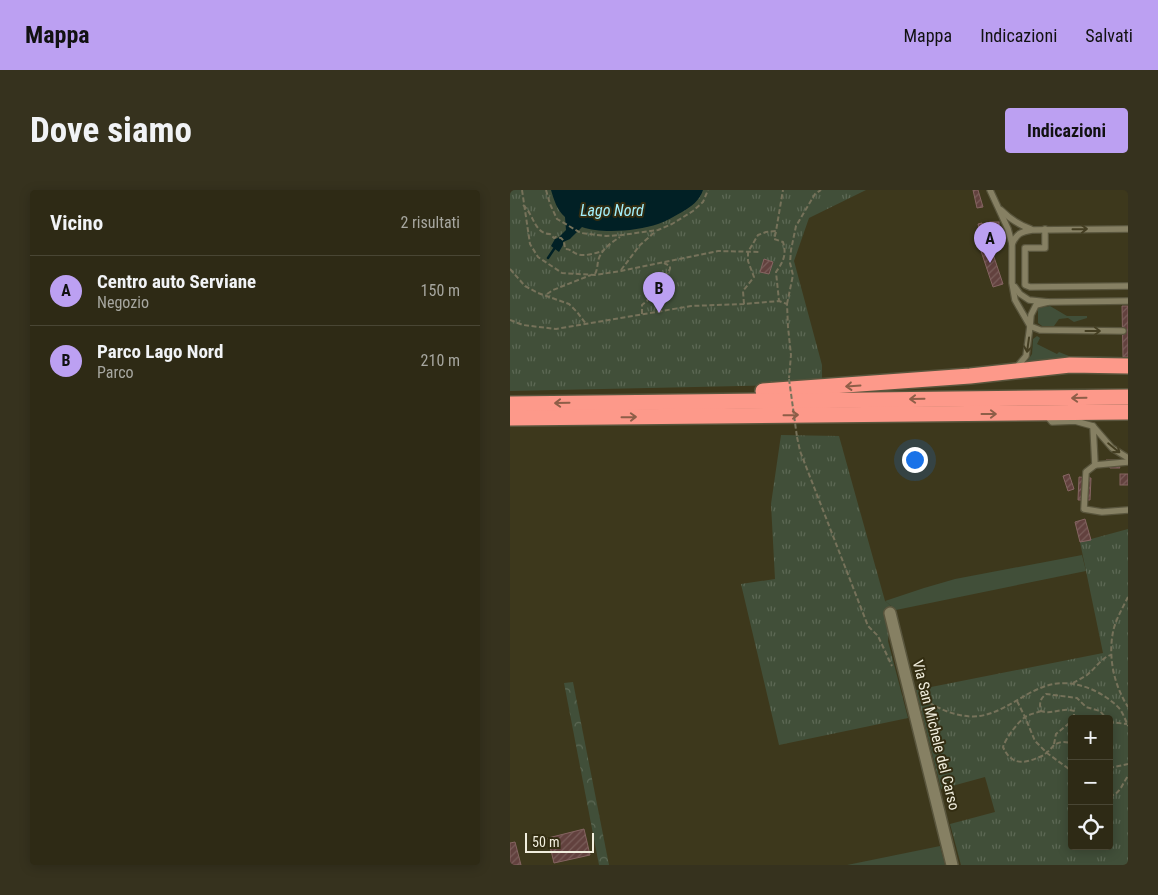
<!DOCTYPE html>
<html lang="it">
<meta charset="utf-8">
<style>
:root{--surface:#2e2a15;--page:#36321e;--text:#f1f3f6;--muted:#a7a7a0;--line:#494634;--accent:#bca0f2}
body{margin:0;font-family:"Roboto Condensed",sans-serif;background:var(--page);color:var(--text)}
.controls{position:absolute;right:15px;bottom:15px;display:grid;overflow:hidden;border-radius:5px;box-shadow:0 2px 12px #0003}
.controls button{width:45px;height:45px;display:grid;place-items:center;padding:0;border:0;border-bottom:1px solid var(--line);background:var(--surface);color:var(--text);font:25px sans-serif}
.scale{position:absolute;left:15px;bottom:12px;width:69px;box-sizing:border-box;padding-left:5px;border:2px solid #f1eede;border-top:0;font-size:14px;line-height:18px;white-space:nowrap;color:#f1eede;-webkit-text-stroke:4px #332d12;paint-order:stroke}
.you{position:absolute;left:404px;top:269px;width:18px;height:18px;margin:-12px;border:4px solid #fff;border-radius:50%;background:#1a73e8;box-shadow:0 0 0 8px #1a73e833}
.badge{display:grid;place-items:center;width:32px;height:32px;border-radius:50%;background:var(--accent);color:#111;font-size:16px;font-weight:700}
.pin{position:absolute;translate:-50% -41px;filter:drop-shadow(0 1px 2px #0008)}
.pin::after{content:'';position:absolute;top:26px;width:18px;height:15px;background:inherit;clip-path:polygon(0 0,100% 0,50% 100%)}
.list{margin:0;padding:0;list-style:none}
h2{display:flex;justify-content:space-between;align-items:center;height:65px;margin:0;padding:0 20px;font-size:21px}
h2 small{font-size:16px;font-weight:400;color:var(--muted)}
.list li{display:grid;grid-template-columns:32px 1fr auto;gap:15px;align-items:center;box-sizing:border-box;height:70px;padding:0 20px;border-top:1px solid var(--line)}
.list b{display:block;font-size:19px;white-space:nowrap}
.list p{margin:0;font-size:16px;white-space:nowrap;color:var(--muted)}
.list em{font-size:16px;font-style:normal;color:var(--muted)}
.icon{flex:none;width:28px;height:28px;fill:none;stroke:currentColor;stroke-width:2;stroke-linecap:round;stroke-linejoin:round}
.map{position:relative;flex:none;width:618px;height:675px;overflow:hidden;border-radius:5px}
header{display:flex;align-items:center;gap:30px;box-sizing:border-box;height:70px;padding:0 25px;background:var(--accent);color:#111}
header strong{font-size:24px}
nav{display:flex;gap:28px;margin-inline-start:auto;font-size:18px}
.intro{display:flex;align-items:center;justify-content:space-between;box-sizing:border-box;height:120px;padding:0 30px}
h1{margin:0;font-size:35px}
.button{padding:12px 22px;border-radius:5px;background:var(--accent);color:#111;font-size:18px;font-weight:700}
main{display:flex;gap:30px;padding:0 30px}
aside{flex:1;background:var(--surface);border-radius:5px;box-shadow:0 2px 12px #0003}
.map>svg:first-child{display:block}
.green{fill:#414f39}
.forest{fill:url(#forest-crowns)}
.park{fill:url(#park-tufts);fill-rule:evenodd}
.water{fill:#012025}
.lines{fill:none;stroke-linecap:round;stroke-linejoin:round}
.stream{stroke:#012025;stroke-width:2.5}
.building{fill:url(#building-hatch);stroke:#856461}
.lane-casing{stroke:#59553d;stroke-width:8}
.street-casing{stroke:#59553d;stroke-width:14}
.highway-casing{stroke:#59553d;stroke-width:18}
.path{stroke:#76725a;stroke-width:2;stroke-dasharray:5 2.5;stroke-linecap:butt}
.lane{stroke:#868063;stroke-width:5.5}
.street{stroke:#868063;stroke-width:11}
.highway{stroke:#fd998a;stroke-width:15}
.path-bridge{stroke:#76725a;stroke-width:2;stroke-dasharray:5 2.5;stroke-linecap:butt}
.oneway{stroke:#443e22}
.oneway2{stroke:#8e5e48}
.labels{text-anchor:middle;stroke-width:4;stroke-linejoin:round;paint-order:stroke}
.street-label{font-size:15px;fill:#f1eede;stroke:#332d12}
.water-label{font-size:16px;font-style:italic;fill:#a3effc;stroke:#332d12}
</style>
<header>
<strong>Mappa</strong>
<nav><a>Mappa</a><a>Indicazioni</a><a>Salvati</a></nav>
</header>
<div class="intro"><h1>Dove siamo</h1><a class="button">Indicazioni</a></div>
<main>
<aside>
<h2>Vicino<small>2 risultati</small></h2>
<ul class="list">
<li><span class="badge">A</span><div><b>Centro auto Serviane</b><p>Negozio</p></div><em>150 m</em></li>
<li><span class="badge">B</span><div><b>Parco Lago Nord</b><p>Parco</p></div><em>210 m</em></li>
</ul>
</aside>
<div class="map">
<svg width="618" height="675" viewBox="0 0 618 675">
<defs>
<pattern id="forest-crowns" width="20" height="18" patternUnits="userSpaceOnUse" patternTransform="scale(1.25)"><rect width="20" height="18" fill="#414f39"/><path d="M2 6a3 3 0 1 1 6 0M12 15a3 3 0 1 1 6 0" fill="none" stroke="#5d6955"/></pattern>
<pattern id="park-tufts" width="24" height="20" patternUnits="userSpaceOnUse" patternTransform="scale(1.25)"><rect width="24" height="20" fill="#414f39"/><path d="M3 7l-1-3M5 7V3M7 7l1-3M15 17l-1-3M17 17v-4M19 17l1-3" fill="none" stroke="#5d6955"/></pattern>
<pattern id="building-hatch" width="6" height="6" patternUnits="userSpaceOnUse" patternTransform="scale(1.25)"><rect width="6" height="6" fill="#62413e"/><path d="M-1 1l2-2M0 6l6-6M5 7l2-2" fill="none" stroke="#795d59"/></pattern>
</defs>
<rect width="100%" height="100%" fill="#3d381c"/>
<g class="green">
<polygon points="540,116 557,126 577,126 577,128 564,132 558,128 549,129 544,136 532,136 528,133 528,118"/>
<polygon points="527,146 530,148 527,154 547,164 549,162 559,166 618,167 618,169 516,173 522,164 523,149"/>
<polygon points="572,365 576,381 386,420 375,411 414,398 445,389"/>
<polygon points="430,656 435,675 337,675"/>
</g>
<polygon class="forest" points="63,492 99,675 89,675 54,493"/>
<g class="park">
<polygon points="0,0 356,0 299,28 284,71 312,175 312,191 275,195 0,201"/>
<polygon points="271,245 329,246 375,411 386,420 379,442 378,451 398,528 269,555 231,394 265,389 261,314"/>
<path d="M618,339V675H451L440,634L485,622L475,587L431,599L406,500L593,463L570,352ZM562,529H599V656H562Z"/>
</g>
<path class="water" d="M41,0H193C190,10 181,17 172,22C164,26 157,31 148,34C128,41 91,44 72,37C71,38 61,48 60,49C58,50 55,51 53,52V55L49,62L41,56L45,49L48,48L56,40L55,27C47,20 44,10 41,0Z"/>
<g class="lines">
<polyline class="stream" points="38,68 44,59"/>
</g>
<g class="building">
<polygon points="463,0 468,0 473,17 467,18"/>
<rect x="480" y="32" width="9" height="7"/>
<polygon points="472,33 475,44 471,46 468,34"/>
<polygon points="478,49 493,94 483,97 468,52"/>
<polygon points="254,69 263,72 259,84 250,82"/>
<polygon points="612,116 618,116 618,167 613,167"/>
<polygon points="596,270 606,270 610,278 600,278"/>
<polygon points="559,284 564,299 558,301 553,286"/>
<rect x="610" y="284" width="8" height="11"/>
<polygon points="569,287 581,288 580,310 568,310"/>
<polygon points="575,329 581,350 570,352 565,332"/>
<polygon points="74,639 80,665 44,673 38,648"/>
<polygon points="5,652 11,675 0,675 0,653"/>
</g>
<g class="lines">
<g class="lane-casing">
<g id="lane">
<polyline points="480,0 498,39 502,54 502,93 505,110 520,136 516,166 506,178"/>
<path d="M491,20C500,29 509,35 521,39"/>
<polyline points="535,39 535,58 515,58 515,95 520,97 618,96"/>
<path d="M502,54C507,43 511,42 522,40L618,39"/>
<polyline points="505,97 510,104 519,110 538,112 618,111"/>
<polyline points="538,112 526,115 521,125 520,136 530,140 613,141"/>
<polyline points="536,225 542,232 565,231 583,236 602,258 618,268"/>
<polyline points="583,236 585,275 618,272"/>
<polyline points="585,275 576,282 574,319 592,322 618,320"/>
</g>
</g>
<g class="street-casing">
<polyline id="street" points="380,423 442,675"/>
</g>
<g class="highway-casing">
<g id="highway">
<polyline points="253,201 460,186 560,175 618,176"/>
<polyline points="0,214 618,207"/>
<polyline points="0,228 618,222"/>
</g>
</g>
<g class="path">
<polyline points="12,0 20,54 28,67 52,83 85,85 111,81 208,61 250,62"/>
<polyline points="36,0 40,14 47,29 71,43 96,46 112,45 148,40 162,34 183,21 193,12 198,0"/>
<path d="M13,15C24,24 24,44 40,44L44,48L46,47L51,48L54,51L55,59C61,59 62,62 67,64C75,67 85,63 93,61"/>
<path d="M266,42L264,49L273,52C277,65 273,72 266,82L269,111"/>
<polyline points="0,79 15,96 28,103 59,114 67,122 76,134"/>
<polyline points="111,80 130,55 146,41"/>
<path d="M85,84C88,79 87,73 89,68C93,58 102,52 110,47"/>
<polyline points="37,104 43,100 81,85"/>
<polyline points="234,114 233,101 244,87 238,71 238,62 248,45 256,42 266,41 273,0"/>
<polyline points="277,114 283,85 280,73 281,60 286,36 305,4 311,0"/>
<polyline points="132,124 132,115 137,111 142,102 160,79 160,76 154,73"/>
<polyline points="0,130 13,135 46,139 181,116 234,114 269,111 277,114 278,137 281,165 279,188"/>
<polyline points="287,247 290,261 358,436 368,446 382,476"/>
<path d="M618,407C613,417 605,431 603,442C598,468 604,495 618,517"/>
<path d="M563,493C567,491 572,488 577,485C585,479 592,467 601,465"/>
<path d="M413,509C419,512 424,516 429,518C441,524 458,528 470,526C494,522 511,505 533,497C558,487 588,498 607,516C612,520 615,529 618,536"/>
<polyline points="507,511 515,527 525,551 537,563 559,579 562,580"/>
<path d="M531,521C526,523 520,524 515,527C507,533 496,548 493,557C500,573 511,575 527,568C530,567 535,565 537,562C541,560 542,556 546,554C551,551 556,552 562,553"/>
<path d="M564,529V521C551,517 543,525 531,521C529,513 530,509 536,504L567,508L576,517L590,521L597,529"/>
<polyline points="599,532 617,534"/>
<polyline points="544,554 546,544 562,531"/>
<polyline points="599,578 618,574"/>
<path d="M599,606C610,605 612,594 618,586"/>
</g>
<use href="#lane" class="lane"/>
<use href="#street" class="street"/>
<use href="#highway" class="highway"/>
<polyline class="path-bridge" points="279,189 287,247"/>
</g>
<defs><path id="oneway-shaft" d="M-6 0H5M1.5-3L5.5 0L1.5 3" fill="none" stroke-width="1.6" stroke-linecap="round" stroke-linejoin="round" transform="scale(1.25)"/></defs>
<g class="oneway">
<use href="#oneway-shaft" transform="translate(570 39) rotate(-1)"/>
<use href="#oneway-shaft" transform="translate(583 141)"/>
<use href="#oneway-shaft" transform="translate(518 155) rotate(98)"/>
<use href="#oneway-shaft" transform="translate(604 258) rotate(39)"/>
</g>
<g class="oneway2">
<use href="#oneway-shaft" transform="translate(343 196) rotate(176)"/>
<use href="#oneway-shaft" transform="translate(569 208) rotate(179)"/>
<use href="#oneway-shaft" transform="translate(407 209) rotate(179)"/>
<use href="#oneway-shaft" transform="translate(52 213) rotate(179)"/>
<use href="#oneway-shaft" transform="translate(479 224)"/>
<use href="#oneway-shaft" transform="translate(281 225) rotate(-1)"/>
<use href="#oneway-shaft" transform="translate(119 227) rotate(-1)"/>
</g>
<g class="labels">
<g class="street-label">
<text transform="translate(426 545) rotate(76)" y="5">Via San Michele del Carso</text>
</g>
<g class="water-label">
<text x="102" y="26">Lago Nord</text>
</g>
</g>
</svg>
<div class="controls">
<button>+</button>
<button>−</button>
<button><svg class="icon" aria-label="locate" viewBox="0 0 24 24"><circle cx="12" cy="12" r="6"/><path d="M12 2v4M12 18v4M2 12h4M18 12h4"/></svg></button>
</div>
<div class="scale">50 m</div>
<div class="you"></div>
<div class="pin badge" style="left:480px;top:73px">A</div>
<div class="pin badge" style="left:149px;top:123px">B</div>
</div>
</main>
